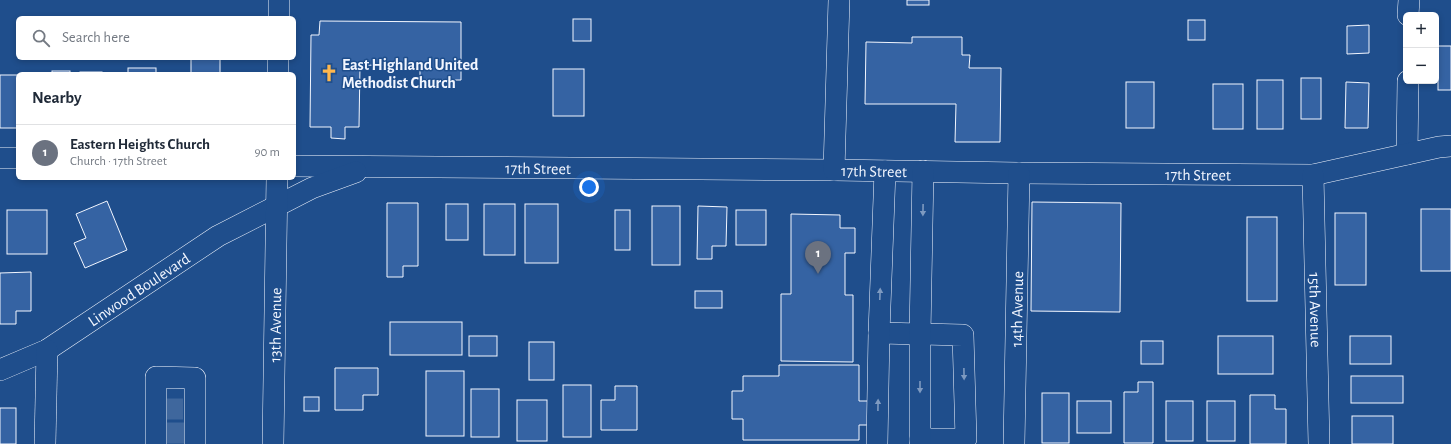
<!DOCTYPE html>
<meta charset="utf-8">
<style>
:root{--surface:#fff;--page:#f2f2f3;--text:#1f2937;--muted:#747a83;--line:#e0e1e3;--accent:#1a73e8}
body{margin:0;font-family:"Alegreya Sans",sans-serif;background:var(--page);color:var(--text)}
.controls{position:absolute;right:12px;top:12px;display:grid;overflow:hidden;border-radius:6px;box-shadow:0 2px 6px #0003}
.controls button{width:36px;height:36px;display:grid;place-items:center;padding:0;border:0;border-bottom:1px solid var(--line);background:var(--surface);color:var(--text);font:20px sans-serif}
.you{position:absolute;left:589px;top:187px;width:14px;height:14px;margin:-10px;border:3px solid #fff;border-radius:50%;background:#1a73e8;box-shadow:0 0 0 6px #1a73e833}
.badge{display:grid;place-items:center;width:26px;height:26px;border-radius:50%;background:var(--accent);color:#fff;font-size:13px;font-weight:700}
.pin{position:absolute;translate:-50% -33px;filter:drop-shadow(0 1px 2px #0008)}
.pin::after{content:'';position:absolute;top:21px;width:14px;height:12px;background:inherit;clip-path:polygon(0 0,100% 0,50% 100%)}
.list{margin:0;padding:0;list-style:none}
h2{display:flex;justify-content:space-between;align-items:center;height:52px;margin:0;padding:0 16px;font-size:17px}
h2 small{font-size:13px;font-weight:400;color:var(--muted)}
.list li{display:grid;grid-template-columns:26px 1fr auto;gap:12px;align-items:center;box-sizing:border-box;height:56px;padding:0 16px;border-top:1px solid var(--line)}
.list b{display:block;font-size:15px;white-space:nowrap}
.list p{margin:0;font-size:13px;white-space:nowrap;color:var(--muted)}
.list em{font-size:13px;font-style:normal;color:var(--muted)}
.icon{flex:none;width:22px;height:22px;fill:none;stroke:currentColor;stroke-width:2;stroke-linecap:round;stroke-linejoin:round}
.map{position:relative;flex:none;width:1451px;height:444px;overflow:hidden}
.search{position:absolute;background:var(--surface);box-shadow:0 2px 6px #0003;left:16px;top:16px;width:280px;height:44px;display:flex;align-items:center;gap:10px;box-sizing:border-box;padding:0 14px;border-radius:6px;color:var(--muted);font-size:15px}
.panel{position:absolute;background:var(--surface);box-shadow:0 2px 6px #0003;left:16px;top:72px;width:280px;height:108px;border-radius:6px}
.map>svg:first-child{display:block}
.building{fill:#3563a3;stroke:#f2f6ff}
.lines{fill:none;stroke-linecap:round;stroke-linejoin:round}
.minor-tunnel{stroke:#3f679d;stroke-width:21;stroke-dasharray:21 10;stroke-linecap:butt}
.minor-casing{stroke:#f2f6ff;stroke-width:22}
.minor{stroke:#1f4e8c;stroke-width:21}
.oneway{fill:#7e9ac0}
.labels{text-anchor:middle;stroke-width:3;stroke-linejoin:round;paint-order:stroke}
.poi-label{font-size:16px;font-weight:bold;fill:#f2f6ff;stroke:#1f4e8c;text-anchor:start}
.street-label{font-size:16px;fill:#f2f6ff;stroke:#1f4e8c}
</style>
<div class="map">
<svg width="1451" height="444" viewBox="0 0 1451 444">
<rect width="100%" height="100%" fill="#1f4e8c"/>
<g class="building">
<rect x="907" y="0" width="22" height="5"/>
<rect x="573" y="19" width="18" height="22"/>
<rect x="1188" y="20" width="17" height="20"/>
<polygon points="320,21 461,22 461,80 420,80 420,66 360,65 359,127 345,127 345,139 331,138 331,127 310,127 311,35 319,35"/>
<polygon points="1369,25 1369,53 1347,54 1347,26"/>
<polygon points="912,37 962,37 962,55 970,55 969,68 1001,68 1000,142 955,142 956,104 865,104 866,42 912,43"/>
<rect x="1438" y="46" width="13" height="44"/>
<rect x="191" y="58" width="29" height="16"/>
<rect x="128" y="68" width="28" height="6"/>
<rect x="553" y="69" width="31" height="47"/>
<rect x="52" y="71" width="18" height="3"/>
<rect x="80" y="72" width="22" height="2"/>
<rect x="0" y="75" width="18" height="53"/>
<rect x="1301" y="78" width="20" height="41"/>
<rect x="1257" y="80" width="26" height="49"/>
<rect x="1126" y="82" width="28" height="46"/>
<polygon points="1346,82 1369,83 1368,128 1345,128"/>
<rect x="1213" y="84" width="30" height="45"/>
<polygon points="107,201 127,250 85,268 74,243 86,238 76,214"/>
<polygon points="1032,202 1121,203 1120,312 1031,311"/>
<polygon points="387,203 418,203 418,266 403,266 403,277 387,277"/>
<rect x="446" y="204" width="22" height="36"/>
<rect x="484" y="204" width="31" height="51"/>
<rect x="525" y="204" width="33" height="59"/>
<rect x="652" y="206" width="28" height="59"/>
<polygon points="698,206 727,207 726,246 712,246 712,259 697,259"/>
<rect x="1421" y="209" width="30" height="62"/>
<rect x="7" y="210" width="40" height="44"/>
<rect x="615" y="210" width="15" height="40"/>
<rect x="736" y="210" width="30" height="35"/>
<rect x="1335" y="213" width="31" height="72"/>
<polygon points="791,214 840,215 840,228 855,228 855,253 845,253 845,295 853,295 853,362 781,361 781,294 791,294"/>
<rect x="1247" y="217" width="30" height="84"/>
<polygon points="31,272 31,311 16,311 16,324 0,324 0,273"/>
<rect x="695" y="291" width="27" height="17"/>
<rect x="390" y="322" width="72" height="33"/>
<rect x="469" y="336" width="28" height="20"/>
<rect x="1218" y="336" width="55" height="38"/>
<rect x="1350" y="336" width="41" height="28"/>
<rect x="1141" y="341" width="22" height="23"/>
<rect x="529" y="342" width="25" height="38"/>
<polygon points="779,365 859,365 859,401 873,401 873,425 859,425 859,440 743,440 743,419 732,419 732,391 743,391 743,376 779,376"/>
<polygon points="335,368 378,368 378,395 363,395 363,410 335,410"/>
<rect x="426" y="371" width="38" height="65"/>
<rect x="1351" y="376" width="52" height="27"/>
<polygon points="1138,382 1153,382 1153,443 1124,443 1124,392 1138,392"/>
<rect x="563" y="385" width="28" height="52"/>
<polygon points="615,386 637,386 637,430 601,430 601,400 615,400"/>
<rect x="471" y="389" width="28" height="48"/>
<rect x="1042" y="393" width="27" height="50"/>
<polygon points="1250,395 1275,395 1275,409 1286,409 1286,444 1250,444"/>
<rect x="304" y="397" width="15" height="14"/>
<rect x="517" y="400" width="30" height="41"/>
<rect x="1077" y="401" width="34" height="32"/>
<rect x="1166" y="401" width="27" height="40"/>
<rect x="1207" y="401" width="28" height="40"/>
<rect x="0" y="408" width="16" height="36"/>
<rect x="1352" y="416" width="41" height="28"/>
</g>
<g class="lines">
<g class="minor-tunnel">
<polyline points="162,409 185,409"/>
<polyline points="163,433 184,433"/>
</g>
<g class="minor-casing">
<g id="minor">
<polyline points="1408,15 1409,0"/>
<polyline points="279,18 279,0"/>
<polyline points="278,74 278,58"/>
<polyline points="1407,154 1408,81"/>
<polyline points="0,158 18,158"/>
<path id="s1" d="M294,166L834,170L1019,173L1313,175L1439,147L1451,146"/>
<polyline points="834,170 839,0"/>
<path id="s2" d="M1313,175L1319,444"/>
<polyline points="879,333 963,335 966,439 920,439"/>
<path id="s3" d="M0,370L47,350L218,236L312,188L356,172"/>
<polyline points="45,444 47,350"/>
<polyline points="156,444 156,377 195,378 195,444"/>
<path id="s4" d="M273,444L277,178"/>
<polyline points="877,444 879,333 885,171"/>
<polyline points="920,444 920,334 923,171"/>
<path id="s5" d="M1014,444L1019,173"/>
</g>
</g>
<use href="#minor" class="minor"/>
</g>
<defs><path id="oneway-solid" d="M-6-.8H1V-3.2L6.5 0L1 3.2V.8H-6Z"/></defs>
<g class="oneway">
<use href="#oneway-solid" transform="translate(923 210) rotate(91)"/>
<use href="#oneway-solid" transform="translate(880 294) rotate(-88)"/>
<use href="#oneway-solid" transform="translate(964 374) rotate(89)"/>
<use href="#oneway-solid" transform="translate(920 387) rotate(90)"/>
<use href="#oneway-solid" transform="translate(878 405) rotate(-89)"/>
</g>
<defs>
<g id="church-bare" transform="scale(1.38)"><path d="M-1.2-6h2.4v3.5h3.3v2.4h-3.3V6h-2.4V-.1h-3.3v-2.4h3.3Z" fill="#ffb74d" stroke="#1f4e8c" stroke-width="2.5" paint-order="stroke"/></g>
</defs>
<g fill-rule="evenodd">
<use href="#church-bare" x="329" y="73"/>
</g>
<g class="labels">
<g class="poi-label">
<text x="342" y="70">East Highland United<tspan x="342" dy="18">Methodist Church</tspan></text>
</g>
<g class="street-label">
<text dy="6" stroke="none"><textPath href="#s1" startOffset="244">17th Street</textPath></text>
<text dy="6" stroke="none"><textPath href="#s1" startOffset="580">17th Street</textPath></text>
<text dy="6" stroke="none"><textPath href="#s1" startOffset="904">17th Street</textPath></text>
<text dy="6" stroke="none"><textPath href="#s3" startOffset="161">Linwood Boulevard</textPath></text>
<text dy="6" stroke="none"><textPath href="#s5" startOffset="135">14th Avenue</textPath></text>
<text dy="6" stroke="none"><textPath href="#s2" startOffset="135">15th Avenue</textPath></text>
<text dy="6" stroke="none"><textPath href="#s4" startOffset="119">13th Avenue</textPath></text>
</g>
</g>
</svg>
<div class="controls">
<button>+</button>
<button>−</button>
</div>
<div class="you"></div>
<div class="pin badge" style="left:818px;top:274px;background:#6b7280">1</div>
<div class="search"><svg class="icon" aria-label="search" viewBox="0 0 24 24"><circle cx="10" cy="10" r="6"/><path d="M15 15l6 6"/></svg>Search here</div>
<section class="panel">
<h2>Nearby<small></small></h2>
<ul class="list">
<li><span class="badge" style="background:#6b7280">1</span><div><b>Eastern Heights Church</b><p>Church · 17th Street</p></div><em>90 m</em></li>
</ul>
</section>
</div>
